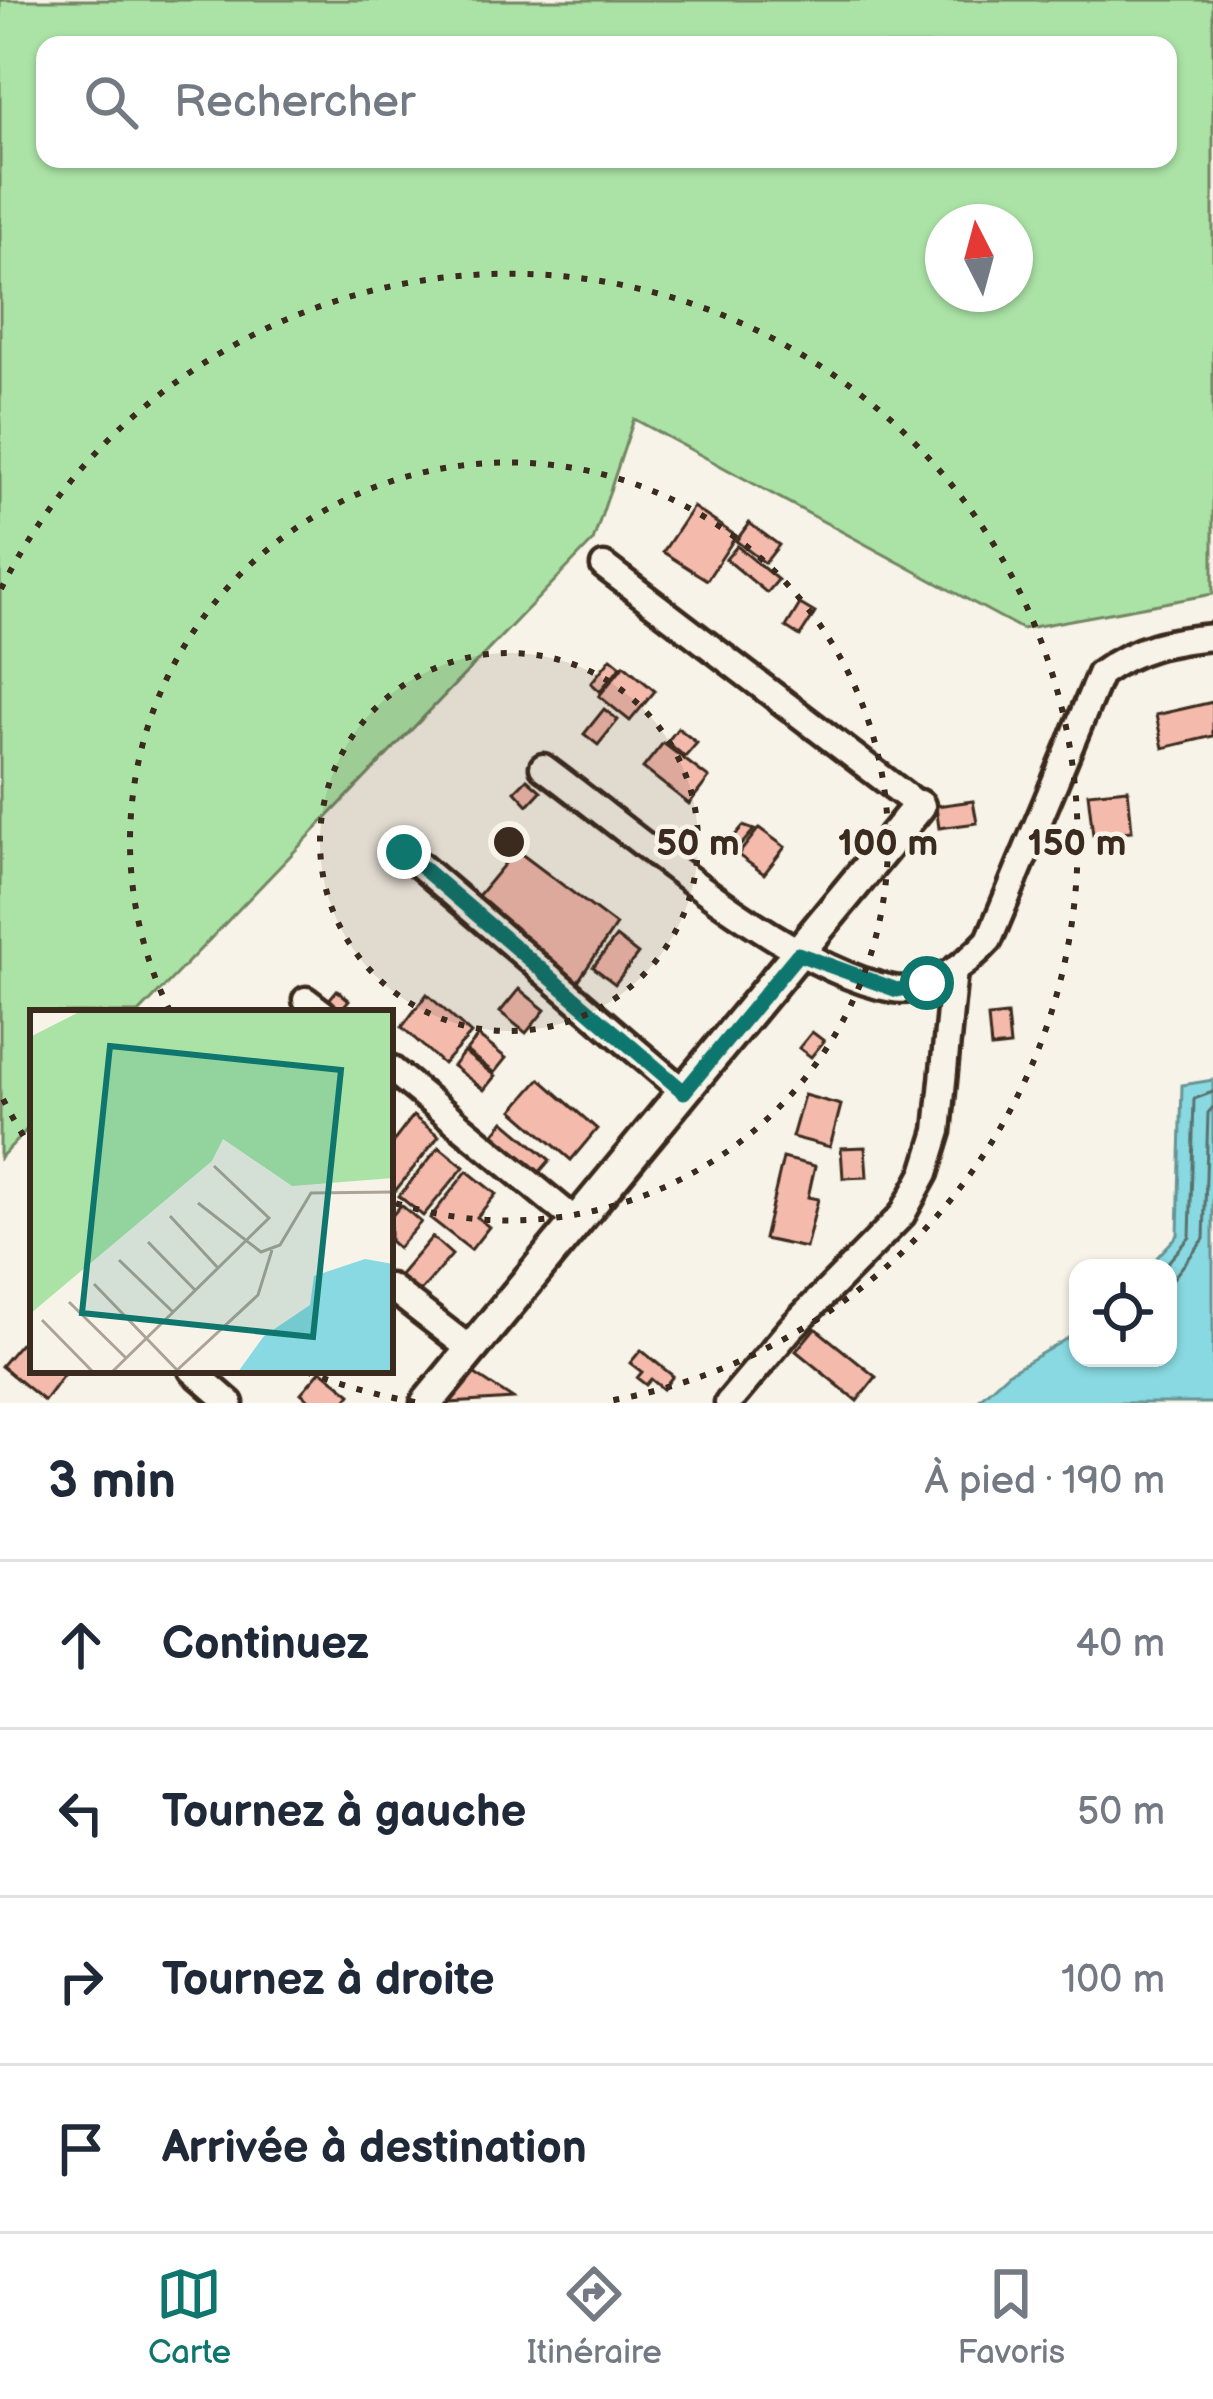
<!DOCTYPE html>
<html lang="fr">
<meta charset="utf-8">
<style>
:root{--surface:#fff;--page:#f2f2f3;--text:#1f2937;--muted:#747a83;--line:#e0e1e3;--accent:#0f766e}
body{margin:0;font-family:"Balsamiq Sans",sans-serif;background:var(--page);color:var(--text)}
.controls{position:absolute;right:36px;bottom:36px;display:grid;overflow:hidden;border-radius:24px;box-shadow:0 3px 9px #0004}
.controls button{width:108px;height:108px;display:grid;place-items:center;padding:0;border:0;border-bottom:3px solid var(--line);background:var(--surface);color:var(--text);font:60px sans-serif}
.compass{position:absolute;left:925px;top:204px;width:108px;height:108px;border-radius:50%;background:var(--surface);box-shadow:0 3px 9px #0004;rotate:354deg}
.stop{position:absolute;width:36px;height:36px;margin:-27px;border:9px solid #0f766e;border-radius:50%;background:#fff}
.stop.end{background:#0f766e;border-color:#fff;box-shadow:0 3px 12px #0008}
.list{margin:0;padding:0;list-style:none}
h2{display:flex;justify-content:space-between;align-items:center;height:156px;margin:0;padding:0 48px;font-size:51px}
h2 small{font-size:39px;font-weight:400;color:var(--muted)}
.list li{display:grid;grid-template-columns:78px 1fr auto;gap:36px;align-items:center;box-sizing:border-box;height:168px;padding:0 48px;border-top:3px solid var(--line)}
.list b{display:block;font-size:45px;white-space:nowrap}
.list em{font-size:39px;font-style:normal;color:var(--muted)}
.icon{flex:none;width:66px;height:66px;fill:none;stroke:currentColor;stroke-width:2;stroke-linecap:round;stroke-linejoin:round}
.map{position:relative;flex:none;width:1213px;height:1403px;overflow:hidden}
.search{position:absolute;background:var(--surface);box-shadow:0 3px 9px #0004;left:36px;right:36px;top:36px;height:132px;display:flex;align-items:center;gap:30px;box-sizing:border-box;padding:0 42px;border-radius:24px;color:var(--muted);font-size:45px}
.sheet{height:828px;background:var(--surface)}
nav{display:flex;justify-content:space-around;align-items:center;box-sizing:border-box;height:168px;border-top:3px solid var(--line);background:var(--surface);font-size:33px;color:var(--muted)}
nav a{display:grid;justify-items:center;gap:6px}
nav .on{color:var(--accent)}
.map>svg:first-child{display:block}
.green{fill:#abe3a6;stroke:#738662;stroke-width:3;fill-rule:evenodd}
.water{fill:#88d9e1;stroke:#699393;stroke-width:3}
.lines{fill:none;stroke-linecap:round;stroke-linejoin:round}
.shore{stroke:#5a706c;stroke-width:3}
.building{fill:#f4bbad;stroke:#3b2a1e;stroke-width:3}
.minor-casing{stroke:#3b2a1e;stroke-width:33}
.tertiary-casing{stroke:#3b2a1e;stroke-width:39}
.minor{stroke:#f7f3e8;stroke-width:24}
.tertiary{stroke:#f7f3e8;stroke-width:30}
.route{stroke:#0f766e;stroke-width:15}
.ring{fill:none;stroke:#3b2a1e;stroke-width:6;stroke-dasharray:6 12}
.inset-road{fill:none;stroke:#aca397;stroke-width:3}
.view{fill:#0f766e;fill-opacity:0.15;stroke:#0f766e;stroke-width:6}
.inset-edge{fill:none;stroke:#3b2a1e;stroke-width:6}
.centre{fill:#3b2a1e;stroke:#f7f3e8;stroke-width:6}
.ring-label{font-size:36px;text-anchor:middle;font-weight:bold;fill:#3b2a1e;stroke:#f7f3e8;stroke-width:9;stroke-linejoin:round;paint-order:stroke}
</style>
<div class="map">
<svg width="1213" height="1403" viewBox="0 0 1213 1403">
<rect width="100%" height="100%" fill="#f7f3e8"/>
<filter id="ink" filterUnits="userSpaceOnUse"><feTurbulence type="fractalNoise" baseFrequency=".00833" numOctaves="2"/><feDisplacementMap in="SourceGraphic" scale="24" xChannelSelector="R" yChannelSelector="G"/><feConvolveMatrix kernelMatrix="1 2 1 2 8 2 1 2 1" color-interpolation-filters="sRGB"/></filter>
<g filter="url(#ink)">
<path class="green" d="M0,0H1213V594L1022,629L634,419L593,541L139,1013H33V1123L0,1158ZM45,45H1168V159H45ZM943,222H1015V294H943Z"/>
<polygon class="water" points="1213,1080 1213,1403 975,1403 1008,1373 1078,1332 1078,1358 1168,1358 1168,1268 1147,1268 1178,1235 1182,1085"/>
<g class="lines">
<g class="shore">
<polyline points="1163,1268 1190,1237 1194,1099 1213,1092"/>
<polyline points="1168,1285 1204,1239 1208,1113 1213,1107"/>
</g>
</g>
<g class="building">
<polygon points="693,507 736,536 707,580 663,552"/>
<polygon points="749,523 779,545 765,563 736,541"/>
<polygon points="737,546 778,580 767,593 726,559"/>
<polygon points="800,604 815,613 800,636 786,627"/>
<polygon points="611,658 621,666 600,691 591,683"/>
<polygon points="624,665 655,691 630,721 599,696"/>
<polygon points="1213,702 1213,736 1163,748 1156,715"/>
<polygon points="604,709 618,720 598,745 584,734"/>
<polygon points="678,728 697,743 685,757 667,742"/>
<polygon points="663,743 709,778 689,804 643,768"/>
<polygon points="527,779 541,791 528,805 515,791"/>
<polygon points="1128,789 1132,831 1093,835 1088,793"/>
<polygon points="973,801 977,823 939,828 936,806"/>
<polygon points="743,826 754,830 734,853 726,846"/>
<polygon points="759,828 785,847 764,874 738,855"/>
<polygon points="516,850 616,925 576,984 473,902"/>
<polygon points="616,937 638,954 615,984 593,967"/>
<polygon points="519,989 545,1010 526,1033 500,1012"/>
<polygon points="337,990 349,1000 339,1012 327,1002"/>
<polygon points="427,994 471,1034 443,1064 402,1027"/>
<polygon points="1007,1015 1010,1046 991,1048 988,1017"/>
<polygon points="812,1032 824,1041 811,1057 799,1048"/>
<polygon points="478,1036 506,1058 494,1073 466,1051"/>
<polygon points="464,1052 495,1076 484,1090 453,1066"/>
<polygon points="540,1079 597,1129 571,1160 513,1110"/>
<polygon points="804,1095 841,1105 830,1147 792,1137"/>
<polygon points="413,1116 439,1136 396,1190 390,1186 390,1146"/>
<polygon points="504,1121 550,1160 537,1175 491,1137"/>
<polygon points="439,1147 464,1167 423,1216 399,1196"/>
<polygon points="865,1147 867,1177 843,1178 841,1148"/>
<polygon points="783,1158 815,1166 808,1197 818,1199 806,1248 764,1239"/>
<polygon points="467,1171 496,1194 477,1217 489,1227 471,1250 430,1218"/>
<polygon points="401,1205 421,1222 398,1248 390,1241 390,1218"/>
<polygon points="432,1237 452,1255 419,1293 399,1276"/>
<polygon points="815,1328 876,1377 857,1401 796,1351"/>
<polygon points="23,1340 33,1348 33,1370 64,1374 44,1401 1,1366"/>
<polygon points="641,1350 673,1376 663,1389 651,1379 646,1385 637,1378 642,1372 630,1363"/>
<polygon points="321,1370 351,1394 344,1403 313,1403 301,1393"/>
<polygon points="472,1372 513,1399 450,1403"/>
</g>
<g class="lines">
<g class="minor-casing">
<g id="minor">
<polyline points="604,566 919,806"/>
<path d="M543,767C633,833 787,970 893,989C927,995 968,963 989,940L1100,674C1137,647 1169,641 1213,637"/>
<polyline points="404,852 684,1092"/>
<polyline points="306,1000 323,1013"/>
<polyline points="390,1068 577,1222"/>
<polyline points="390,1287 471,1350"/>
<polyline points="192,1370 230,1403"/>
<polyline points="728,1403 791,1328 902,1215 925,1173 938,1131 954,970"/>
</g>
</g>
<g class="tertiary-casing">
<polyline id="tertiary" points="427,1403 919,806"/>
</g>
<use href="#minor" class="minor"/>
<use href="#tertiary" class="tertiary"/>
</g>
</g>
<g class="lines" filter="url(#ink)">
<polyline class="route" points="404,852 684,1092 798,954 897,990 927,983"/>
</g>
<circle cx="509" cy="842" r="189" fill="#3b2a1e" fill-opacity=".12"/>
<g class="ring">
<circle cx="509" cy="842" r="189"/>
<path d="M170 1011A379 379 0 1 1 392 1202"/>
<path d="M415 1402A568 568 0 0 1 301 1370M33 1151A568 568 0 0 1 1 1095M1 589A568 568 0 1 1 603 1402"/>
</g>
<g transform="translate(30 1010)">
<rect width="363" height="363" fill="#f7f3e8"/>
<path d="M51,1H363V168L262,176L193,129L182,151L0,304V27Z" fill="#abe3a6"/>
<path d="M335,249L363,254V362H208L234,326L280,295L284,266Z" fill="#88d9e1"/>
<path class="inset-road" d="M168,193L231,242L250,235L281,183L363,182M140,206L188,258M118,232L165,280M89,250L143,302M64,274L148,361M39,292L96,348M12,310L63,362M82,362L239,208L184,156M145,362L228,285L242,240"/>
<path class="view" d="M80,36L311,60L283,327L52,303Z"/>
<rect width="363" height="363" class="inset-edge"/>
</g>
<circle cx="509" cy="842" r="18" class="centre"/>
<g class="ring-label">
<text x="698" y="855">50 m</text>
<text x="888" y="855">100 m</text>
<text x="1077" y="855">150 m</text>
</g>
</svg>
<div class="controls">
<button><svg class="icon" aria-label="locate" viewBox="0 0 24 24"><circle cx="12" cy="12" r="6"/><path d="M12 2v4M12 18v4M2 12h4M18 12h4"/></svg></button>
</div>
<svg class="compass" viewBox="-18 -18 36 36"><path d="M0-13l5 13h-10z" fill="#e53935"/><path d="M0 13l5-13h-10z" fill="#747a83"/></svg>
<div class="stop" style="left:927px;top:983px"></div>
<div class="stop end" style="left:404px;top:852px"></div>
<div class="search"><svg class="icon" aria-label="search" viewBox="0 0 24 24"><circle cx="10" cy="10" r="6"/><path d="M15 15l6 6"/></svg>Rechercher</div>
</div>
<section class="sheet">
<h2>3 min<small>À pied · 190 m</small></h2>
<ul class="list">
<li><svg class="icon" aria-label="ahead" viewBox="0 0 24 24"><path d="M12 20V5M6 11l6-6 6 6"/></svg><div><b>Continuez</b></div><em>40 m</em></li>
<li><svg class="icon" aria-label="left" viewBox="0 0 24 24"><path d="M17 20v-9H6M10 6l-5 5 5 5"/></svg><div><b>Tournez à gauche</b></div><em>50 m</em></li>
<li><svg class="icon" aria-label="right" viewBox="0 0 24 24"><path d="M7 20v-9h11M14 6l5 5-5 5"/></svg><div><b>Tournez à droite</b></div><em>100 m</em></li>
<li><svg class="icon" aria-label="arrive" viewBox="0 0 24 24"><path d="M6 21V4h12l-3 4 3 4H6"/></svg><div><b>Arrivée à destination</b></div></li>
</ul>
</section>
<nav>
<a class="on"><svg class="icon" aria-label="map" viewBox="0 0 24 24"><path d="M3 6l6-2 6 2 6-2v14l-6 2-6-2-6 2zM9 4v14M15 6v14"/></svg>Carte</a>
<a><svg class="icon" aria-label="directions" viewBox="0 0 24 24"><path d="M12 3l9 9-9 9-9-9zM9 14v-3h6M13 9l2 2-2 2"/></svg>Itinéraire</a>
<a><svg class="icon" aria-label="saved" viewBox="0 0 24 24"><path d="M7 4h10v16l-5-4-5 4z"/></svg>Favoris</a>
</nav>
